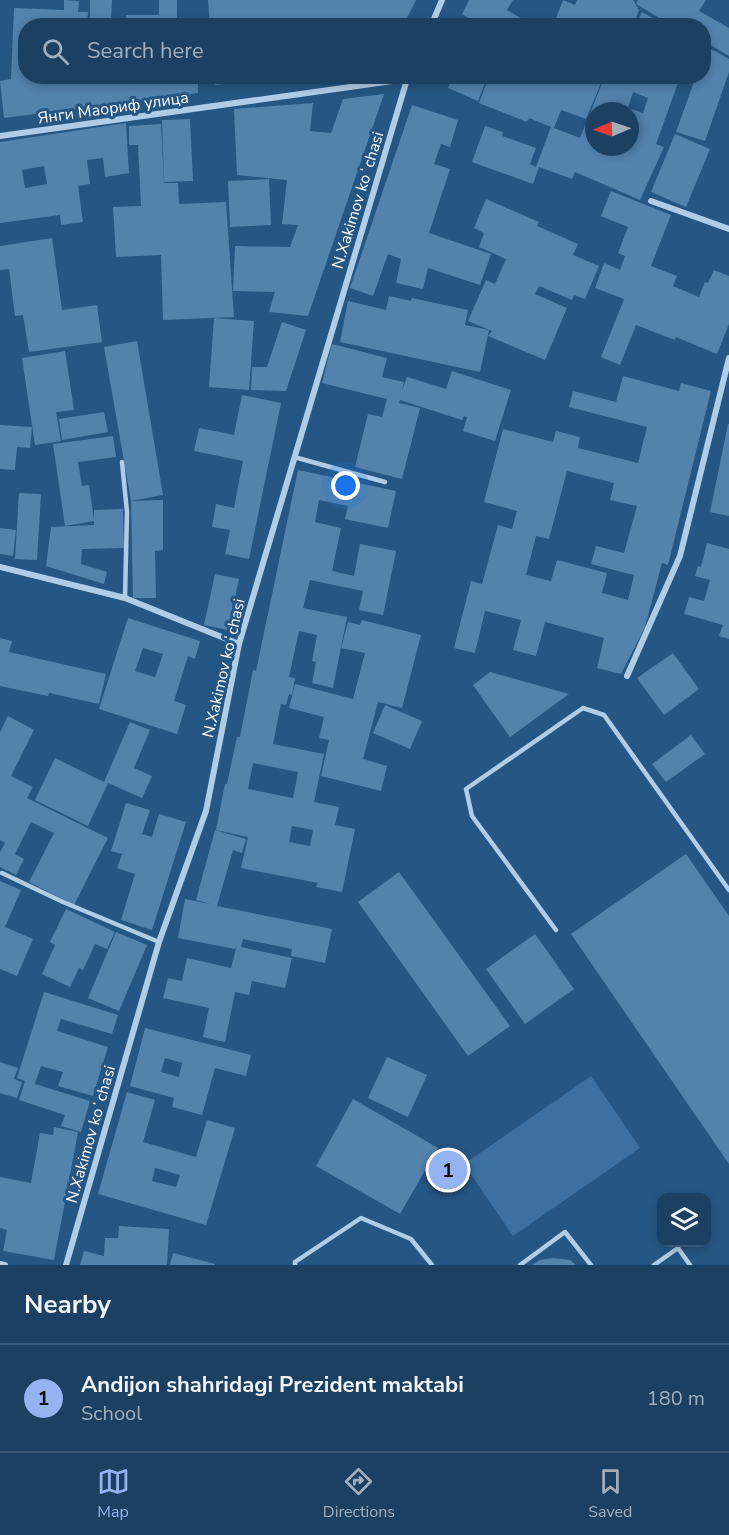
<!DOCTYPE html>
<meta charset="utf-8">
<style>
:root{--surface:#1c4062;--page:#294b6b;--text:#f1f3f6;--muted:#a0afbe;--line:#3a5977;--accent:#95b2f1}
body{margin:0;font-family:"Nunito Sans",sans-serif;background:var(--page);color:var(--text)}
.controls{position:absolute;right:18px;bottom:18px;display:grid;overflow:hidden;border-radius:12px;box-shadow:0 3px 9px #0003}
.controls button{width:54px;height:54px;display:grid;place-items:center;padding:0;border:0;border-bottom:2px solid var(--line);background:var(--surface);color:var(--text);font:30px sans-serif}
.compass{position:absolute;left:585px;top:102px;width:54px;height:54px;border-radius:50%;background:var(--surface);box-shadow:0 3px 9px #0003;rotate:268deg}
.you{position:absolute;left:346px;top:486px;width:21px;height:21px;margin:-15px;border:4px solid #fff;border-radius:50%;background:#1a73e8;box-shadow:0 0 0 9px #1a73e833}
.badge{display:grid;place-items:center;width:39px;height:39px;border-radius:50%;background:var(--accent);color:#111;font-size:20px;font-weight:700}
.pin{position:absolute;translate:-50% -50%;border:3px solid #fff;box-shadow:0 2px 6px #0006}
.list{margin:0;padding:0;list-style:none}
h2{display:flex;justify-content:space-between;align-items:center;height:78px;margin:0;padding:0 24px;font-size:26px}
h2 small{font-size:20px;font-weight:400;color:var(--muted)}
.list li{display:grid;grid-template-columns:39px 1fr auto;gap:18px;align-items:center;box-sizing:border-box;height:108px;padding:0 24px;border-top:2px solid var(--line)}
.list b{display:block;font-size:22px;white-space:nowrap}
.list p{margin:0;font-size:20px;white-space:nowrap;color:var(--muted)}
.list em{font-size:20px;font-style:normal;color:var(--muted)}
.icon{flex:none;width:33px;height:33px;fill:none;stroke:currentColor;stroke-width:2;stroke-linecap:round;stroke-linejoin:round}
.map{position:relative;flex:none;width:729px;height:1265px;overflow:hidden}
.search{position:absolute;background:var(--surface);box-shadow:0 3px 9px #0003;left:18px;right:18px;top:18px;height:66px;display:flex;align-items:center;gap:15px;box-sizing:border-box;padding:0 21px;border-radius:24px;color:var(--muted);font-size:22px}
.sheet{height:186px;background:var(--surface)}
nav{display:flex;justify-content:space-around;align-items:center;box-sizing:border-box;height:84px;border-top:2px solid var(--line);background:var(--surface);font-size:16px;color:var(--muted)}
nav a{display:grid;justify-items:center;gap:3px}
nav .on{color:var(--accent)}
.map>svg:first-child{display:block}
.green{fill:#3b70a0}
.building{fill:#5382ad;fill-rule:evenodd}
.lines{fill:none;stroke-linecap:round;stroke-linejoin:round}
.service{stroke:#afcde7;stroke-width:4.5}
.minor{stroke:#afcde7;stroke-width:6}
.labels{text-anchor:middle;stroke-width:6;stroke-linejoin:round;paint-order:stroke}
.street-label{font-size:16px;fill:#fff;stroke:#265683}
</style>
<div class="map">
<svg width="729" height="1265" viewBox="0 0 729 1265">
<rect width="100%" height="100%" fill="#265683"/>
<polygon class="green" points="591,1076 640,1148 513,1236 464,1164"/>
<g class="building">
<polygon points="64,0 79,1 78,12 88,12 87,26 26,26 26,76 58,76 57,81 71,82 71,76 110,76 110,79 122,76 198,76 198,93 4,118 0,81 11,79 14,8 64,10"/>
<polygon points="90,0 112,0 111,19 126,20 126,15 159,15 159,0 177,0 177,24 169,24 169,26 90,26"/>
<polygon points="208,0 416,0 407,18 311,26 210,26"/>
<polygon points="469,0 513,0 507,10 534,26 482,26 462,14"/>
<polygon points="563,0 575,5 577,0 633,0 639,10 633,26 553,26"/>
<polygon points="638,0 706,0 699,11 729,28 729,56 704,41 704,26 673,26 636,4"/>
<polygon points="642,12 667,26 635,26"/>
<polygon points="704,45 729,59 729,72 705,141 676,132 696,76 704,76"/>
<polygon points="214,76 285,76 285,79 215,85"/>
<polygon points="452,76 469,76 485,83 478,101 448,88"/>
<path d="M489,76L514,78L515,76H604L586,119L561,110L554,128L580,138L605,76H660L678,83L656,144L664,147L640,200L575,172L572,179L539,167L533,184L472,162L485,126L503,132L502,136L536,148L530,164L536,167L551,127L529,118L527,122L479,103ZM633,92L648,98L643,113L628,108ZM594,111H630V147H618L617,149L611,147H594Z"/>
<polygon points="384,94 308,316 269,312 275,292 233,291 235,246 290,247 298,225 282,224 287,180 237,175 234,109 313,103 310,131 331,133 343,99"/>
<polygon points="412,105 458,120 450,147 441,144 434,164 450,169 429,233 491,254 480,285 428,268 423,289 396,283 401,259 388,254 373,296 350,288"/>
<polygon points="190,119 193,181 164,182 162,120"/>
<path d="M126,123L129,173L105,177L103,158L87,160L90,184L78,186L83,222L61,225L60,215L0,223V142ZM44,166L47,184L25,188L22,170Z"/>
<polygon points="161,124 164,183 178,183 179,204 226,202 234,317 163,320 161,255 116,257 113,207 141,206 138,145 129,145 129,126"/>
<polygon points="675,134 710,149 686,207 651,192"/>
<polygon points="269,179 271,225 230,227 228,181"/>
<polygon points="611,191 671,215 651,266 677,276 673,286 699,297 705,282 708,283 714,270 729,276 729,324 717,354 676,337 675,340 636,325 620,365 601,357 624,299 595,288 604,263 620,270 625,256 618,253 628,227 601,216"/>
<polygon points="486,199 539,222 537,226 578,244 573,255 599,266 585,299 574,295 572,300 539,286 535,294 567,308 545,360 488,336 492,331 468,321 486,280 495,284 506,259 479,247 484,233 474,228"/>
<polygon points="52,238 62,310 97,305 102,342 29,352 23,315 15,316 9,269 0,270 0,246"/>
<polygon points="389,296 411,301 412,298 468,310 465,325 489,330 480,372 340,342 348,301 386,310"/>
<polygon points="214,318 254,321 249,390 209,387"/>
<polygon points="282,322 306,330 286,391 251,390 252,367 267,367"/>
<polygon points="137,341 163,495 131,501 104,347"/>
<polygon points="332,344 387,358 382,377 404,382 402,391 407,377 446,389 452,371 511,390 495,441 463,431 467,417 464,416 462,420 400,400 399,403 420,408 402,479 355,467 368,414 382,417 387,399 322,383"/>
<polygon points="65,351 74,410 56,412 61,441 35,445 22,358"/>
<path d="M623,376L679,391L681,383L711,391L668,565L662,563L645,627L621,674L597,668L604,638L545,622L536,656L513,650L521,620L485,611L475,653L454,648L471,581L482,584L498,525L512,529L517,511L484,502L503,429L553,442L556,431L580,437L578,448L638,463L647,427L569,407L573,391L616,402ZM567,471L614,483L610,500L637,506L624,553L596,546L591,564L634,575L628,600L602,593L607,573L557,560L551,581L526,575L536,536L549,539Z"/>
<polygon points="242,395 281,403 249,559 225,554 230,530 212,527 216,504 234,508 243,461 194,451 199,428 234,435"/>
<polygon points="104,412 108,432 62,440 59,419"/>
<polygon points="728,424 729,424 729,516 710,512"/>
<polygon points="0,425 32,427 30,448 17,447 15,470 0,469"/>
<polygon points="113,436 116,457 78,462 82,486 89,485 94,521 65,526 53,444"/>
<path d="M298,470L396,491L388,528L345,519L348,506L319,500L315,522L341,528L332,571L354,576L360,544L396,551L383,615L359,610L363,591L310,580L303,608L347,617L333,688L312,683L316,662L312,661L317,635L299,631L289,677L295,678L292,695L289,694L286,705L281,704L273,744L324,754L314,802L339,807L335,825L355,829L342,892L316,887L318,883L241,868L248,837L216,830L225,784H227L237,737H240L253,670L256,671ZM253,763L298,772L293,798L248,789ZM292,826L313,830L310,846L289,842Z"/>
<polygon points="19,493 41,494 37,560 15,559"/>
<polygon points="163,500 163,550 155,551 156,598 133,598 131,501"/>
<polygon points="123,509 124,548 82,549 81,564 107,572 104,584 46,566 51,527 94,525 94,510"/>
<polygon points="0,528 16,530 13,556 0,554"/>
<polygon points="707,543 729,549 729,639 719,636 723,625 684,614 689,597 704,601 710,580 695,576 698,566 701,567"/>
<polygon points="215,574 239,579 228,630 204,625"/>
<path d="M128,618L200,641L195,659L188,656L174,701L186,705L177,734L99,709ZM143,648L163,654L155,677L135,671Z"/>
<polygon points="362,620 421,635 402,708 378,702 363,759 387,766 381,791 321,776 329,740 319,738 324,717 289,708 295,684 353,699 365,653 341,648 348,622 360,625"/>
<polygon points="0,638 12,641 9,652 106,674 99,704 49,693 48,696 0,686"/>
<polygon points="673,653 699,689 664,715 637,678"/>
<polygon points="490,672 569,694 510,737 473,685"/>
<polygon points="385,705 422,721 410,749 373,733"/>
<polygon points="8,716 34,730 11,776 33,787 27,798 108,838 74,905 29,882 54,833 31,822 15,854 24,859 16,875 0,867 0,852 5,843 0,840 0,732"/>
<polygon points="130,722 150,730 134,768 152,776 142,798 108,783 88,826 35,800 55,758 104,782"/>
<polygon points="691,735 705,754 666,782 652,764"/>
<polygon points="126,803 150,810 142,834 152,837 159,814 186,822 152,930 121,920 135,874 117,868 122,854 111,851"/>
<polygon points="215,830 246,839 242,853 233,850 217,906 332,929 325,963 291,956 292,949 243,939 241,947 292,958 285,988 252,981 249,995 235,992 225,1042 203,1037 209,1008 163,998 168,978 182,981 187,958 231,968 237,945 235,949 178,938 185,899 211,904 196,900"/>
<polygon points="686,854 729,916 729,1164 571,934"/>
<polygon points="399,872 510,1026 468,1056 358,902"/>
<polygon points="0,881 21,890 5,927 33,939 17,976 0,969"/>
<polygon points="66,909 115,932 107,949 95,944 83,970 79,968 70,987 42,974 55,945 50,942"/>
<polygon points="116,932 147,945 119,1011 88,998"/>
<polygon points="535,934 574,989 525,1024 486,969"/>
<polygon points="44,992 118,1015 112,1034 61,1019 57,1031 108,1047 93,1096 58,1086 63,1072 41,1066 35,1084 90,1101 81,1132 61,1126 65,1115 19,1100 25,1081 17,1078"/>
<path d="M145,1028L251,1055L246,1076L215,1068L202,1115L172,1107L174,1098L130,1086ZM165,1058L182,1063L179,1077L161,1072Z"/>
<polygon points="387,1057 427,1075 408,1117 368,1098"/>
<polygon points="0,1062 18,1068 14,1079 22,1082 17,1098 0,1093"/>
<path d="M127,1092L155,1100L143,1142L196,1157L207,1120L235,1128L206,1225L98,1194ZM155,1168L180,1175L176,1187L152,1181Z"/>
<polygon points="353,1099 438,1148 400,1214 316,1166"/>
<polygon points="54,1127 78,1132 54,1260 3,1251 7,1230 0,1228 0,1177 31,1183 40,1133 53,1135"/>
<polygon points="119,1226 169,1229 167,1265 80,1265 84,1251 104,1256 105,1238 118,1238"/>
<polygon points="173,1253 215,1264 215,1265 170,1265"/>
<polygon points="553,1258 570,1260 576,1265 532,1265 540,1260"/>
</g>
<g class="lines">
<g class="service">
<polyline points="294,457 385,482"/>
<polyline points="122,462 127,512 125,598"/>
<polyline points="2,873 63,902 159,942"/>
<polyline points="556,930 472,816 466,789 583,708 604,715 729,890"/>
<polyline points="295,1265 295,1262 361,1218 411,1239 432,1265"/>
<polyline points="520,1265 565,1232 591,1265"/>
<polyline points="654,1265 678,1248 690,1265"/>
</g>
<g class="minor">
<polyline points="431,26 442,0"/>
<polyline points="0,136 407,79"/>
<polyline points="651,201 729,229"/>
<polyline points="0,567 125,598 239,644"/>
<polyline points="627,676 680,556 729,358"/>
<polyline points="0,1264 5,1265"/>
<polyline points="66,1265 159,942 206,811 239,644 408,76"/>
</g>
</g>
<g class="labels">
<g class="street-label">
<text transform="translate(113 107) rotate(-8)" y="6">Янги Маориф улица</text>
<text transform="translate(357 200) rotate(-73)" y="6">N.Xakimov koʻchasi</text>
<text transform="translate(223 668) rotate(-77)" y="6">N.Xakimov koʻchasi</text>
<text transform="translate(90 1134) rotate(-74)" y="6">N.Xakimov koʻchasi</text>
</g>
</g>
</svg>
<div class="controls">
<button><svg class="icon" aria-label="layers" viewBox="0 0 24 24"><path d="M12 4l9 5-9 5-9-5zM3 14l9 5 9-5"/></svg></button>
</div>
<svg class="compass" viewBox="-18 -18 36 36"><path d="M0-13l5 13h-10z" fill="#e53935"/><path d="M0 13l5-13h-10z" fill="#a0afbe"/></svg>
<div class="you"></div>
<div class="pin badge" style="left:448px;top:1170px">1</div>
<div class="search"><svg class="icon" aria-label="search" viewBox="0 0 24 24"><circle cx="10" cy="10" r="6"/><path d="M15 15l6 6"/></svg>Search here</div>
</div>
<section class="sheet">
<h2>Nearby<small></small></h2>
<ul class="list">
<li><span class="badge">1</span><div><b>Andijon shahridagi Prezident maktabi</b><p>School</p></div><em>180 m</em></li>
</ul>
</section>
<nav>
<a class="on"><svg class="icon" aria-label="map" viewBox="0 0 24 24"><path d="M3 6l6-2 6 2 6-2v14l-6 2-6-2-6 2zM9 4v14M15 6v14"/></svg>Map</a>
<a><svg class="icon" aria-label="directions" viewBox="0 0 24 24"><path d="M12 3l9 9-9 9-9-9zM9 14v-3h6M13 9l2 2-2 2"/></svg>Directions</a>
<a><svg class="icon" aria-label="saved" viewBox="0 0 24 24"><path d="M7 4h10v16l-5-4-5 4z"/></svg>Saved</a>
</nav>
